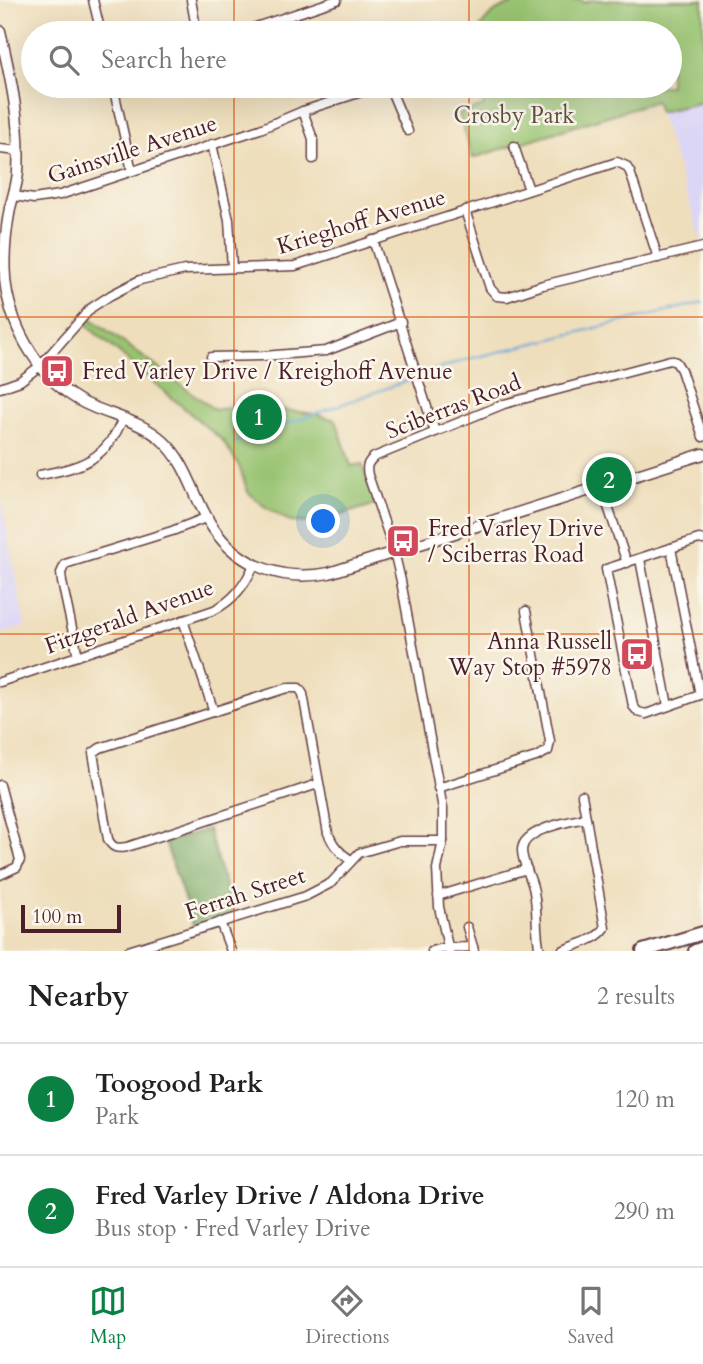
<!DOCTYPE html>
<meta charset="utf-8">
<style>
:root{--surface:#fff;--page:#f6f6f6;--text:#222;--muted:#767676;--line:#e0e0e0;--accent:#0b8043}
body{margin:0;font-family:Cardo,serif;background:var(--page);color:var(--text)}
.scale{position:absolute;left:21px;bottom:18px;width:100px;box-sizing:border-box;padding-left:7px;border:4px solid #4a1f2b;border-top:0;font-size:19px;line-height:24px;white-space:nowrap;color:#4a1f2b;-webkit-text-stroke:5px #fbf7ec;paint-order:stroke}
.you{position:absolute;left:324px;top:522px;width:24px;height:24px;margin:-18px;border:5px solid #fff;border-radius:50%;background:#1a73e8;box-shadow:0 0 0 10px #1a73e833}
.badge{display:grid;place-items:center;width:46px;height:46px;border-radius:50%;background:var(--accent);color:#fff;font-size:23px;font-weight:700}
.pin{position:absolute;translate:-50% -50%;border:4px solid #fff;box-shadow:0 2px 7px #0006}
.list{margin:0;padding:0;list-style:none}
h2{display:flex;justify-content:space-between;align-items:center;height:91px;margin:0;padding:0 28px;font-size:30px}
h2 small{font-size:23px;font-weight:400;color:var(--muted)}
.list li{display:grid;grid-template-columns:46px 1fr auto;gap:21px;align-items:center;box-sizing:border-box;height:112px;padding:0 28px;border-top:2px solid var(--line)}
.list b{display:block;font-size:26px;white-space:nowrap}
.list p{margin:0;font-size:23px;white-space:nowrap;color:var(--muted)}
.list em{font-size:23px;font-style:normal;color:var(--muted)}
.icon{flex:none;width:38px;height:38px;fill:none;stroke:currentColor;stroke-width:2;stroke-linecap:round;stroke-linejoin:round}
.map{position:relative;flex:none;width:703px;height:951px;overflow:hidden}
.search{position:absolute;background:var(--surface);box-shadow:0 7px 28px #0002;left:21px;right:21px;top:21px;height:77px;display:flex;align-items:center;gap:18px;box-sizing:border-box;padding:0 24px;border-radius:38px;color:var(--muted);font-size:26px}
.sheet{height:315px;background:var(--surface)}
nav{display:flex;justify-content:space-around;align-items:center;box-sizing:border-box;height:98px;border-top:2px solid var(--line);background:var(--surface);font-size:19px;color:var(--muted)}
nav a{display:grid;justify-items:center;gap:4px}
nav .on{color:var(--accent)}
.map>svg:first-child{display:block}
.built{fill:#dcd6f6}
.green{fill:#98c371;stroke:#71714e;stroke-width:2}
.forest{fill:#7aa963;stroke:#626447;stroke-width:2}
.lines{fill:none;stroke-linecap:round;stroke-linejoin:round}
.stream{stroke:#64a5d7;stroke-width:2}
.minor-casing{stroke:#633c41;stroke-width:11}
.tertiary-casing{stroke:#633c41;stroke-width:13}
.primary-casing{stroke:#633c41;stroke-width:16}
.minor{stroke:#fff;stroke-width:8}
.tertiary{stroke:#fff;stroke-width:10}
.primary{stroke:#fff;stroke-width:12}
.grid{fill:none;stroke:#d8530f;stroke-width:2;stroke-opacity:0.55}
.labels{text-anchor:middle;stroke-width:5;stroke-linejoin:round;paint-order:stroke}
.park-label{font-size:23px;fill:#615040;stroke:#fbf7ec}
.street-label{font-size:23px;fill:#4a1f2b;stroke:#fbf7ec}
.poi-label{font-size:23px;fill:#4a1f2b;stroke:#fbf7ec;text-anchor:start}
</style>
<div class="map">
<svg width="703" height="951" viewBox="0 0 703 951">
<rect width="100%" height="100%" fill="#fbf7ec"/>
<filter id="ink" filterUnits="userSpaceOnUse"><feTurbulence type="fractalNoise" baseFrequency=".0143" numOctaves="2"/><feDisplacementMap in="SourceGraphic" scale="14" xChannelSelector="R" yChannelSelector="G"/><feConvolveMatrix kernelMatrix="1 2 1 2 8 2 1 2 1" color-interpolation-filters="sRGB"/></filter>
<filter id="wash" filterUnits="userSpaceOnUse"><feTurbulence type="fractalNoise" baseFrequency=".00686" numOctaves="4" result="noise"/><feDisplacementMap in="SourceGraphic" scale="28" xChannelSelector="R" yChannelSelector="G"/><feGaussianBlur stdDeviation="1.57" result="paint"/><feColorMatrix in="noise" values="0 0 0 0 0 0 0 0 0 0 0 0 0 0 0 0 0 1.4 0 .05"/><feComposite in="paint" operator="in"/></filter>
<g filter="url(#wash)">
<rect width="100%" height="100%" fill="#eedebc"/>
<g class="built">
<polygon points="703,102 703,240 702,240 659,112"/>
<polygon points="0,493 25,626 0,634"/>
</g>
<g class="green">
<path d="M523,0H582L583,3L592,0H703V102L659,112L655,101L473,158L459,114L484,106L478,86H670V33H477C489,11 500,8 523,0Z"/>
<polygon points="85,314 215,410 245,405 315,414 336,420 351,466 362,464 376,504 315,523 291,522 264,506 248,492 239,466 223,441 80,320"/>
</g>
<polygon class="forest" points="208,829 234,915 194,928 165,842"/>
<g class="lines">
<g class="stream">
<polyline points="435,370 465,360 703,302"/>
<polyline points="234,443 412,379"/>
</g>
</g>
</g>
<g filter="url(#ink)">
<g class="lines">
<g class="minor-casing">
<g id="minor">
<polyline points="93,0 101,33"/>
<polyline points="191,0 197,33"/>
<polyline points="238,33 337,0"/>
<polyline points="113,86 132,171"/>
<polyline points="389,86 408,131"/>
<polyline points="303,111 313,139 313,159"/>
<polyline points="212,144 229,220 232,268"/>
<polyline points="514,146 529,190"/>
<polyline points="0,149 19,151"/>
<polyline points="14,196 34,199 60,195 260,129 303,111 380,86"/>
<polyline points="465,210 490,288 497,296 507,297 543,285 703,247"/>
<polyline points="373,240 435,432"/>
<polyline points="211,357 263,356 326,351 401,322"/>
<polyline points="0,388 20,381 40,366 91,308 111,295 140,280 185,270 295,266 617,162 626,166 630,172 658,258"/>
<path d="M40,475C82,467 106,460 123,418"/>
<polyline points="601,486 627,563"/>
<polyline points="703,540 699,539 606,569 633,706 638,712 646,714 703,694"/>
<polyline points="671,548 700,695"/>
<polyline points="640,559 668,706"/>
<polyline points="183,620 214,712"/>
<polyline points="78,656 62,582 61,573 65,564 172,531 208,517"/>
<path d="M0,682L214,610C234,600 245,585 254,565"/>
<path d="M318,784L127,847C117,849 112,848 108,839L93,753L100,748L287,688H299L303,694L328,833C333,845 339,853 351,860"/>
<polyline points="0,785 20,860 17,867 0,875"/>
<polyline points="438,788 536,757 548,751 550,741 526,611"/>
<polyline points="438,896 527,869"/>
<polyline points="220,922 231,951"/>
<polyline points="467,927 473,947"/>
<polyline points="128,951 306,896 331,883 359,853 400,841 443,841"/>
<path d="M432,951C446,946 458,948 473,947L474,951"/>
<path d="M449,951L439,907L437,869L443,841V809L401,581L394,551L368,475C366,467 367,463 374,457L504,404L670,360L676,362L681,370L703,437"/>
<path d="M540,951C535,931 538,912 534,892C532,878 522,864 522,850C523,829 570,821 586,818"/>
<path d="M562,951C576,944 596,941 605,928L582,795"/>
</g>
</g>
<g class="tertiary-casing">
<path id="tertiary" d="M0,31C11,79 21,123 18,172C17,185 13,196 10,208C5,235 2,266 7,293C16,339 48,389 93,407C117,417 144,423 163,441C189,465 194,500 213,528C239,567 284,582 329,573L703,454"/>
</g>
<g class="primary-casing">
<g id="primary">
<polyline points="643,951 703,933"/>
<polyline points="695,951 703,948"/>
</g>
</g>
<use href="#minor" class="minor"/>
<use href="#tertiary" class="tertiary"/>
<use href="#primary" class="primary"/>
</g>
</g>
<path class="grid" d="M234,0V33M469,0V33M234,86V951M469,86V951M0,317H703M0,634H703"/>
<defs>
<g id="bus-square" transform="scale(1.75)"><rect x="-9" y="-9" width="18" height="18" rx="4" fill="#d1495b" stroke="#fbf7ec"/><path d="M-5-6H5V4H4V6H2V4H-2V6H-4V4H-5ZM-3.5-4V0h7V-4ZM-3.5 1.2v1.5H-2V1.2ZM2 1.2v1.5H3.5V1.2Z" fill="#fff"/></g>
</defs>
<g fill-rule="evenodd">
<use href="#bus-square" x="57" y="371"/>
<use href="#bus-square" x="403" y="541"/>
<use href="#bus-square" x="637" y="654"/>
</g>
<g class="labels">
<g class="park-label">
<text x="514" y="123">Crosby Park</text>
</g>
<g class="street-label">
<text transform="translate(132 149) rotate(-18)" y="8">Gainsville Avenue</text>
<text transform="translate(361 221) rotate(-17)" y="8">Krieghoff Avenue</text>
<text transform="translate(453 406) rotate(-21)" y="8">Sciberras Road</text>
<text transform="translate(129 616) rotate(-20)" y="8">Fitzgerald Avenue</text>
<text transform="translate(245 893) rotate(-18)" y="8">Ferrah Street</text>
</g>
<g class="poi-label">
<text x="82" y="379">Fred Varley Drive / Kreighoff Avenue</text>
<text x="428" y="536">Fred Varley Drive<tspan x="428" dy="26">/ Sciberras Road</tspan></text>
<text x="612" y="649" text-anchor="end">Anna Russell<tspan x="612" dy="26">Way Stop #5978</tspan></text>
</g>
</g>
</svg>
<div class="scale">100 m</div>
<div class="you"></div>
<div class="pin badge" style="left:259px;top:417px">1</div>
<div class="pin badge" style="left:609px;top:480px">2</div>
<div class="search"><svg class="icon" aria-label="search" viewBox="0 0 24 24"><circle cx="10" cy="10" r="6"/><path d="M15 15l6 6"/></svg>Search here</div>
</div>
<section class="sheet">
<h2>Nearby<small>2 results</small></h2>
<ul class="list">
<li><span class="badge">1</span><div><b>Toogood Park</b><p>Park</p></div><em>120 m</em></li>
<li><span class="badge">2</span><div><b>Fred Varley Drive / Aldona Drive</b><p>Bus stop · Fred Varley Drive</p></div><em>290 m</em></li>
</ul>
</section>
<nav>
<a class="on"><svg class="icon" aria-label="map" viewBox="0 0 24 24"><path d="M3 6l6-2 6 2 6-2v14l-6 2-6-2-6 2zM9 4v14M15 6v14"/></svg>Map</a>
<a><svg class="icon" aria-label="directions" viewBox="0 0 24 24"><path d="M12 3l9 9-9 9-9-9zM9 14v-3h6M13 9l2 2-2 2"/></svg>Directions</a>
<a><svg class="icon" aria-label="saved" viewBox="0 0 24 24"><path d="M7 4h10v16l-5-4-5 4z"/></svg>Saved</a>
</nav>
